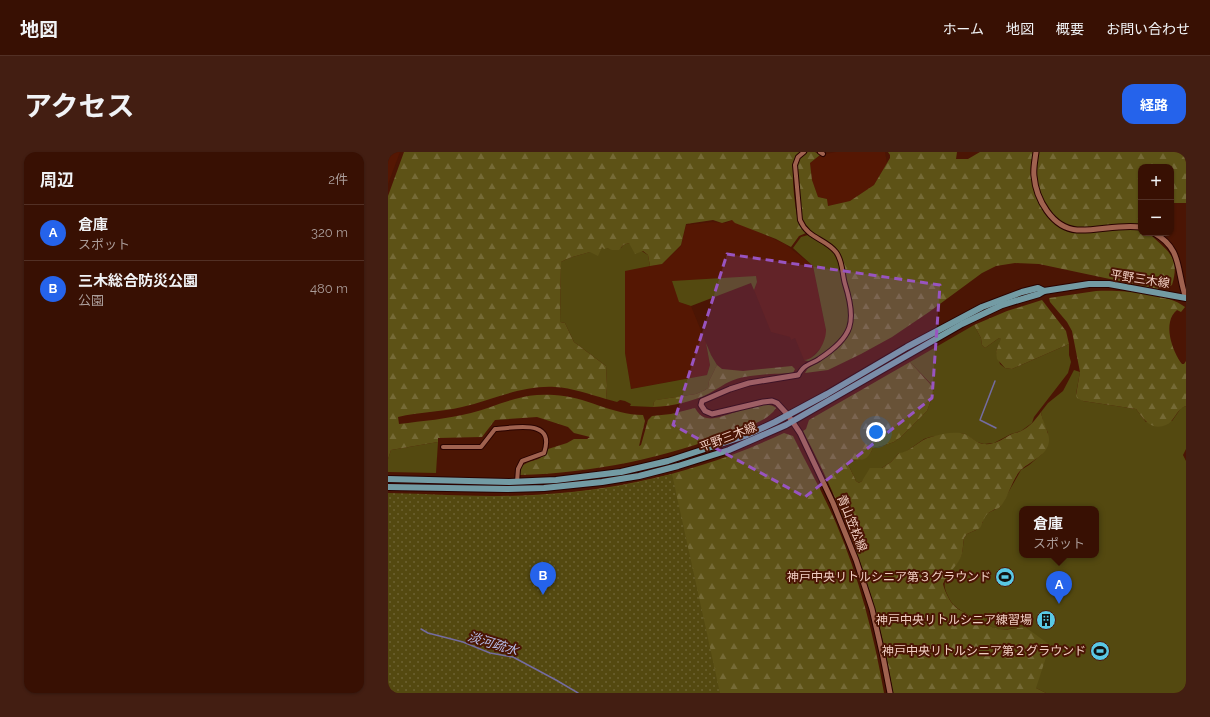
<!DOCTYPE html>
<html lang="ja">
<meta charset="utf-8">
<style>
:root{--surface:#381003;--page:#431e12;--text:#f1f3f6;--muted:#ab9d9a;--line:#523025;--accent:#2563eb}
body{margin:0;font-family:Raleway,"Noto Sans JP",sans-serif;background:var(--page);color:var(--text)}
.controls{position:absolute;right:12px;top:12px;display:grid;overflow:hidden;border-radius:8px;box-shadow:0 1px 3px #0004}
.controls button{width:36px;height:36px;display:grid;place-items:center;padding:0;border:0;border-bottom:1px solid var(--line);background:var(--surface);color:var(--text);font:20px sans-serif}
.you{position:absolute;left:488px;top:280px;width:14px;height:14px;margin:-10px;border:3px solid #fff;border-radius:50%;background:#1a73e8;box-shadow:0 0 0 6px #1a73e833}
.badge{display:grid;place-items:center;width:26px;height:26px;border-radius:50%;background:var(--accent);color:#fff;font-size:13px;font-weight:700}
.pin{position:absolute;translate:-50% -33px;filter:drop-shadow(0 1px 2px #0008)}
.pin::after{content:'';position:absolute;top:21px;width:14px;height:12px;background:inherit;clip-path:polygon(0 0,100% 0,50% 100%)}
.popup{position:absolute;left:631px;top:354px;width:80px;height:52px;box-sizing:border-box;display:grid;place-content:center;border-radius:8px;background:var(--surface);filter:drop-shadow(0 1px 3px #0005);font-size:13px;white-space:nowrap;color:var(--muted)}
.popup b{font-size:15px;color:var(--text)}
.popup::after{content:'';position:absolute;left:50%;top:100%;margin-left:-8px;border:8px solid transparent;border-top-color:var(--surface)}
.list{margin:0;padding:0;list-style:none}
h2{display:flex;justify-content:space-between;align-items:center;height:52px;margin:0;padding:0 16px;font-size:17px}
h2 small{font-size:13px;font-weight:400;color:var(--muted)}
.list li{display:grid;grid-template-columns:26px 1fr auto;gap:12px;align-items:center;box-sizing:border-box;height:56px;padding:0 16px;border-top:1px solid var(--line)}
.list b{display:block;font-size:15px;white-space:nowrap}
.list p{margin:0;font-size:13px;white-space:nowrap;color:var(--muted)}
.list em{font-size:13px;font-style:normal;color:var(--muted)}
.map{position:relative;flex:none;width:798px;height:541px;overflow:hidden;border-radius:12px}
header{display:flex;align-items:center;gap:24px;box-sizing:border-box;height:56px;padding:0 20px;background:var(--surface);border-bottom:1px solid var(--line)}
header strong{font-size:19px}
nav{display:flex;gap:22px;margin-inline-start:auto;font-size:14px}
.intro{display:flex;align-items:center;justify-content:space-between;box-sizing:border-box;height:96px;padding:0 24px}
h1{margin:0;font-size:28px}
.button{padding:10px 18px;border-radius:12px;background:var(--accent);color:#fff;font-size:14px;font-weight:700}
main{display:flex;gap:24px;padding:0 24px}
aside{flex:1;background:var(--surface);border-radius:12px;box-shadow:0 1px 3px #0004}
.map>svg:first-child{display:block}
.built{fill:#551703}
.grass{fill:#544910;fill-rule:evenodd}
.forest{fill:url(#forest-firs)}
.park{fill:url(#park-dots)}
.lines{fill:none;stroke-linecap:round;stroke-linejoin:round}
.stream{stroke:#746ca1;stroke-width:1.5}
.minor-casing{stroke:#290300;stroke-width:6}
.tertiary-casing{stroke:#290300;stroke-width:7}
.primary-casing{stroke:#290300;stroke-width:8}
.minor{stroke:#a0624f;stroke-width:4}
.tertiary{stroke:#a0624f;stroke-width:5}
.primary{stroke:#739ba4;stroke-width:6}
.marked{fill:#9854c0;fill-opacity:0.2;stroke:#9854c0;stroke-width:3;stroke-dasharray:8 5;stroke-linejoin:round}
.labels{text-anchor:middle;stroke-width:4;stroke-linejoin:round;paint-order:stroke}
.street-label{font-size:12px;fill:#f1cec3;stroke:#4b1504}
.poi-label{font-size:12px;fill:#f1cec3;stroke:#4b1504;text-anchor:end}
.water-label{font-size:13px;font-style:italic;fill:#b7beeb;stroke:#4b1504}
</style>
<header>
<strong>地図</strong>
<nav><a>ホーム</a><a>地図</a><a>概要</a><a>お問い合わせ</a></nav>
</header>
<div class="intro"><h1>アクセス</h1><a class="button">経路</a></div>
<main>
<aside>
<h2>周辺<small>2件</small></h2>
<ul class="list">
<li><span class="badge">A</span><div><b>倉庫</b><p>スポット</p></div><em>320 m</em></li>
<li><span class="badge">B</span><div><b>三木総合防災公園</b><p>公園</p></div><em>480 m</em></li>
</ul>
</aside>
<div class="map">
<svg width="798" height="541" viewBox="0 0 798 541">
<defs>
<pattern id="forest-firs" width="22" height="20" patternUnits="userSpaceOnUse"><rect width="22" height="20" fill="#5d5216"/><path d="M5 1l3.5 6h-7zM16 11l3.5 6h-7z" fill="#756a36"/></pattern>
<pattern id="park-dots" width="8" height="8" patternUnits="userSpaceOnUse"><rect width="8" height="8" fill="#544910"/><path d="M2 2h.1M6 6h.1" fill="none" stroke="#6d6231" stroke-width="1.8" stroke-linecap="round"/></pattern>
</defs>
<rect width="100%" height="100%" fill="#4b1504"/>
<g class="built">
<polygon points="0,0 12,0 0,32"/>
<polygon points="448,0 497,0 499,11 486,33 462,49 440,54 439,47 430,45 424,28 422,11 432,3"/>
<polygon points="344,68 397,92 425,114 438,178 438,184 435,193 422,207 416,208 407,186 403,188 402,185 383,180 366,138 369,130 368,124 291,150 303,154 318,191 322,213 319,223 243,237 237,201 237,118 274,112 293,94 298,73 324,70 338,71"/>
</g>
<g class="grass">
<path d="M420,83C428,89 439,91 446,100C453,108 453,121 456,132C466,177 462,185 423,210L416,208C429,207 438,190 438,178L425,114L405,96L413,85Z"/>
<polygon points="241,91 260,103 262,114 237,119 237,201 243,237 319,223 322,213 318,191 323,203 329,213 321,229 320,236 317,238 308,242 269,248 266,250 265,255 242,254 243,252 237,249 232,248 229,250 218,247 219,234 218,214 186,190 177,171 172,170 173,110 181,106 212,97 214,95 224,97 233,96 235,93"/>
<polygon points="368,124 369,130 366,138 363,131 303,154 291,150 284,129"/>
<path d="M586,173L593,186L594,193L597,196L611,186L614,187L608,199L612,212L617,216L624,217L681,192V203L683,210L680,221L646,265L644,271L633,279L623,282L606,291L596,292L589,290L577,282L569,281L542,285L536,287L516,301H511L503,310L471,331L468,329L460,312L462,310C473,306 480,308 485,296L494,294L506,290L514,284L539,259L546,240L545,234L522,210Z"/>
<path d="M686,218L692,220L688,242L695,249L748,257L758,270L784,269L793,256L798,254V297L795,303L798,309V541H658L648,536L637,475L612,478L605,476L588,464L584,465C579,461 571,458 568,455C564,452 561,447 559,442C551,425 565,420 573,404C575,400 575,392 576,386L579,382L588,378L595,370V367L598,362L612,355L633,318L641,313L654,302L660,281L655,270L653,260L660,251L675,239ZM634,357H708V403H634Z"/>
<polygon points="50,290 48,321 0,320 0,307 3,298"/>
</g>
<g class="forest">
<path d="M16,0H413C409,3 407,6 406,10C403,21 407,60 411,71C413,75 415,78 418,81L411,84L403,95L388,87L347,71L344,68L334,71L325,68L298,72L293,93L274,112L262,114L260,103L255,99L247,102L241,91L235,93L231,98H224L219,96L216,97L214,95L210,104L202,100L181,106L173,110L172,170L177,171L186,190L218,214L219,234L218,247C201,242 184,236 167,235C134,233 105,248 74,255C53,260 31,260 10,265L11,272C35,269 59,267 83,261C98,257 112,251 127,247C139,243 153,242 166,243C197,244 224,263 255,263L257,269L251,294L253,293L260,268L264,264L283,262L307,256C310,261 313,265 319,266C334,270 375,244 388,256C380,269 360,274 346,279C277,306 206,321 132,323V318L134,314C143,307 156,309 160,297L179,291L186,287H199L202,285L186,281L180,275L149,265L107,268L94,285L50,286V290L3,298L0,307V44Z"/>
<path d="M420,0H427L432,3L422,11L424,28L430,45L439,47L440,54L462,49L486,33L502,6V3L500,0H569L568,7H580L592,0H798V51H783V15H753V81H764V84C782,101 792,106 784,133L778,136L769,137L651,112L627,111L608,114L594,121L541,160L504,185L473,202L440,218L417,221L420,216C466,190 471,178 458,127C456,116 455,104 447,96C437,85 421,84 414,69C410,59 409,27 408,14C410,8 413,3 420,0Z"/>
<path d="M708,139C732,138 778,140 797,155L793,160L789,158C774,170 784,199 794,212H796L798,209V254C791,256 789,262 785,267C782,271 779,273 775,274C762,278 755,266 748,257L695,249L689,246L688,243L692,220L684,179L679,170L662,150L661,146Z"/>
<polygon points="654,148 678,179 681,192 624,217 617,216 609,207 608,199 613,187 611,186 597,196 594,193 593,186 586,173 619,159"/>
<path d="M522,210L544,234L546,240L539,259L514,284L506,290L494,294L485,296C478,312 474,305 462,310L460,312L468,329L471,331L474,329L482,316H494L503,310L511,301C521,301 532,287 543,285C553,282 567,279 577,282C584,285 588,291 596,292C606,293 613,288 622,283C625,281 630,281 633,279C642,275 648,267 653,260C654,269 662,282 661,289C660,303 643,309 634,317C625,324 620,347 612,355C610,357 606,357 604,359C596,362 596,369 592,376L579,382L576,386C575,391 575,397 574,402C571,413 559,421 555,432C557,440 563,453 570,457C575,460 579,461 583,465L592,464C597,466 597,470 601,473C610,481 626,476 637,475L662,493L648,536L658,541H505C491,449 458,361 415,279L418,277L421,268Z"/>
<path d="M329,213L334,217L355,219L404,214L407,217L405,221C388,222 358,222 343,229C336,232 329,237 322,241C304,250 285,254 265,255L266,250L268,248L308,242L317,238L320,236L321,229Z"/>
<path d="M396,281L405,284C419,313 435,341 448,371C471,425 486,483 496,541H0L96,344C202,345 300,326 396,281Z"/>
</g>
<path class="park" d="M284,322L332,541H0V341C46,342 91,345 137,344C186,342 236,335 284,322Z"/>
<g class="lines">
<g class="stream">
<polyline points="607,229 592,268 608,276"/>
<polyline points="33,477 40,481 75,490 102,501 125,505 168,528 190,541"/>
</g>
<g class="minor-casing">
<g id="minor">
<polyline points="432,0 435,2"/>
<path d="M410,223C412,220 415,215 418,214C422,211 427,210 431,207C465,185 469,170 457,132C454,122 455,109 448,100C437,86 420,87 412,68L407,13L410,5L416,0"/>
<path d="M55,295H93L107,277C127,276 168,266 156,301L134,309L130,317L129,330"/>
</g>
</g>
<g class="tertiary-casing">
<g id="tertiary">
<path d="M648,0C647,8 645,17 646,24C648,47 664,76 689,78C710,79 731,72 753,75"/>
<path d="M766,81C795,97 788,119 798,146"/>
<polyline points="410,223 361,231 342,237 314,249 313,253 317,259 324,262 375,250 384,249 389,251 400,263 412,281 445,351 468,408 484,457 495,505 502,541"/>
</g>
</g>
<g class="primary-casing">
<g id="primary">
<polyline points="0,327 121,330 168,328 233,320 280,309 357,284 387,270 439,242 519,195 594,155 634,140 650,136 656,139"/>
<polyline points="0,335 119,337 156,336 214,330 251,324 290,314 341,298 398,273 574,172 614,153 651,142 656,139 701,132 721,132 798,146"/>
</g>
</g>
<use href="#minor" class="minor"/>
<use href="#tertiary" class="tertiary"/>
<use href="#primary" class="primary"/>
</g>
<path class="marked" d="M339,102L552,133L544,246L417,345L285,273Z"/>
<defs>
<g id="stadium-disc" transform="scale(1)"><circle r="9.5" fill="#59c8e5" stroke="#4b1504"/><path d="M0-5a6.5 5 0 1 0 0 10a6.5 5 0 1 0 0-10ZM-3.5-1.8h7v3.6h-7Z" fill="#111"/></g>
<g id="building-disc" transform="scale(1)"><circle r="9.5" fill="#59c8e5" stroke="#4b1504"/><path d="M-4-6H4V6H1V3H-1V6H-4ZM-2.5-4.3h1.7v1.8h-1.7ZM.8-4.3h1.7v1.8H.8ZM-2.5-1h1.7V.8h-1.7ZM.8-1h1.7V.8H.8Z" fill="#111"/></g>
</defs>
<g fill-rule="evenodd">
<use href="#stadium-disc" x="617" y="425"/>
<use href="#building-disc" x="658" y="468"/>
<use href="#stadium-disc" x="712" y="499"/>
</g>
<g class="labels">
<g class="street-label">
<text transform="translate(752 127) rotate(9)" y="4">平野三木線</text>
<text transform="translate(340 285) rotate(-21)" y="4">平野三木線</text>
<text transform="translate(464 371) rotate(68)" y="4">青山笠松線</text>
</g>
<g class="poi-label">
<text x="603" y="429">神戸中央リトルシニア第３グラウンド</text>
<text x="644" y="472">神戸中央リトルシニア練習場</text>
<text x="698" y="503">神戸中央リトルシニア第２グラウンド</text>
</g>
<g class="water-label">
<text transform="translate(105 491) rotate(17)" y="5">淡河疏水</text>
</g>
</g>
</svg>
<div class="controls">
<button>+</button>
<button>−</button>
</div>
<div class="you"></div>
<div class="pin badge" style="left:671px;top:452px">A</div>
<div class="popup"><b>倉庫</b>スポット</div>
<div class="pin badge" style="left:155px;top:443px">B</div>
</div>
</main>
